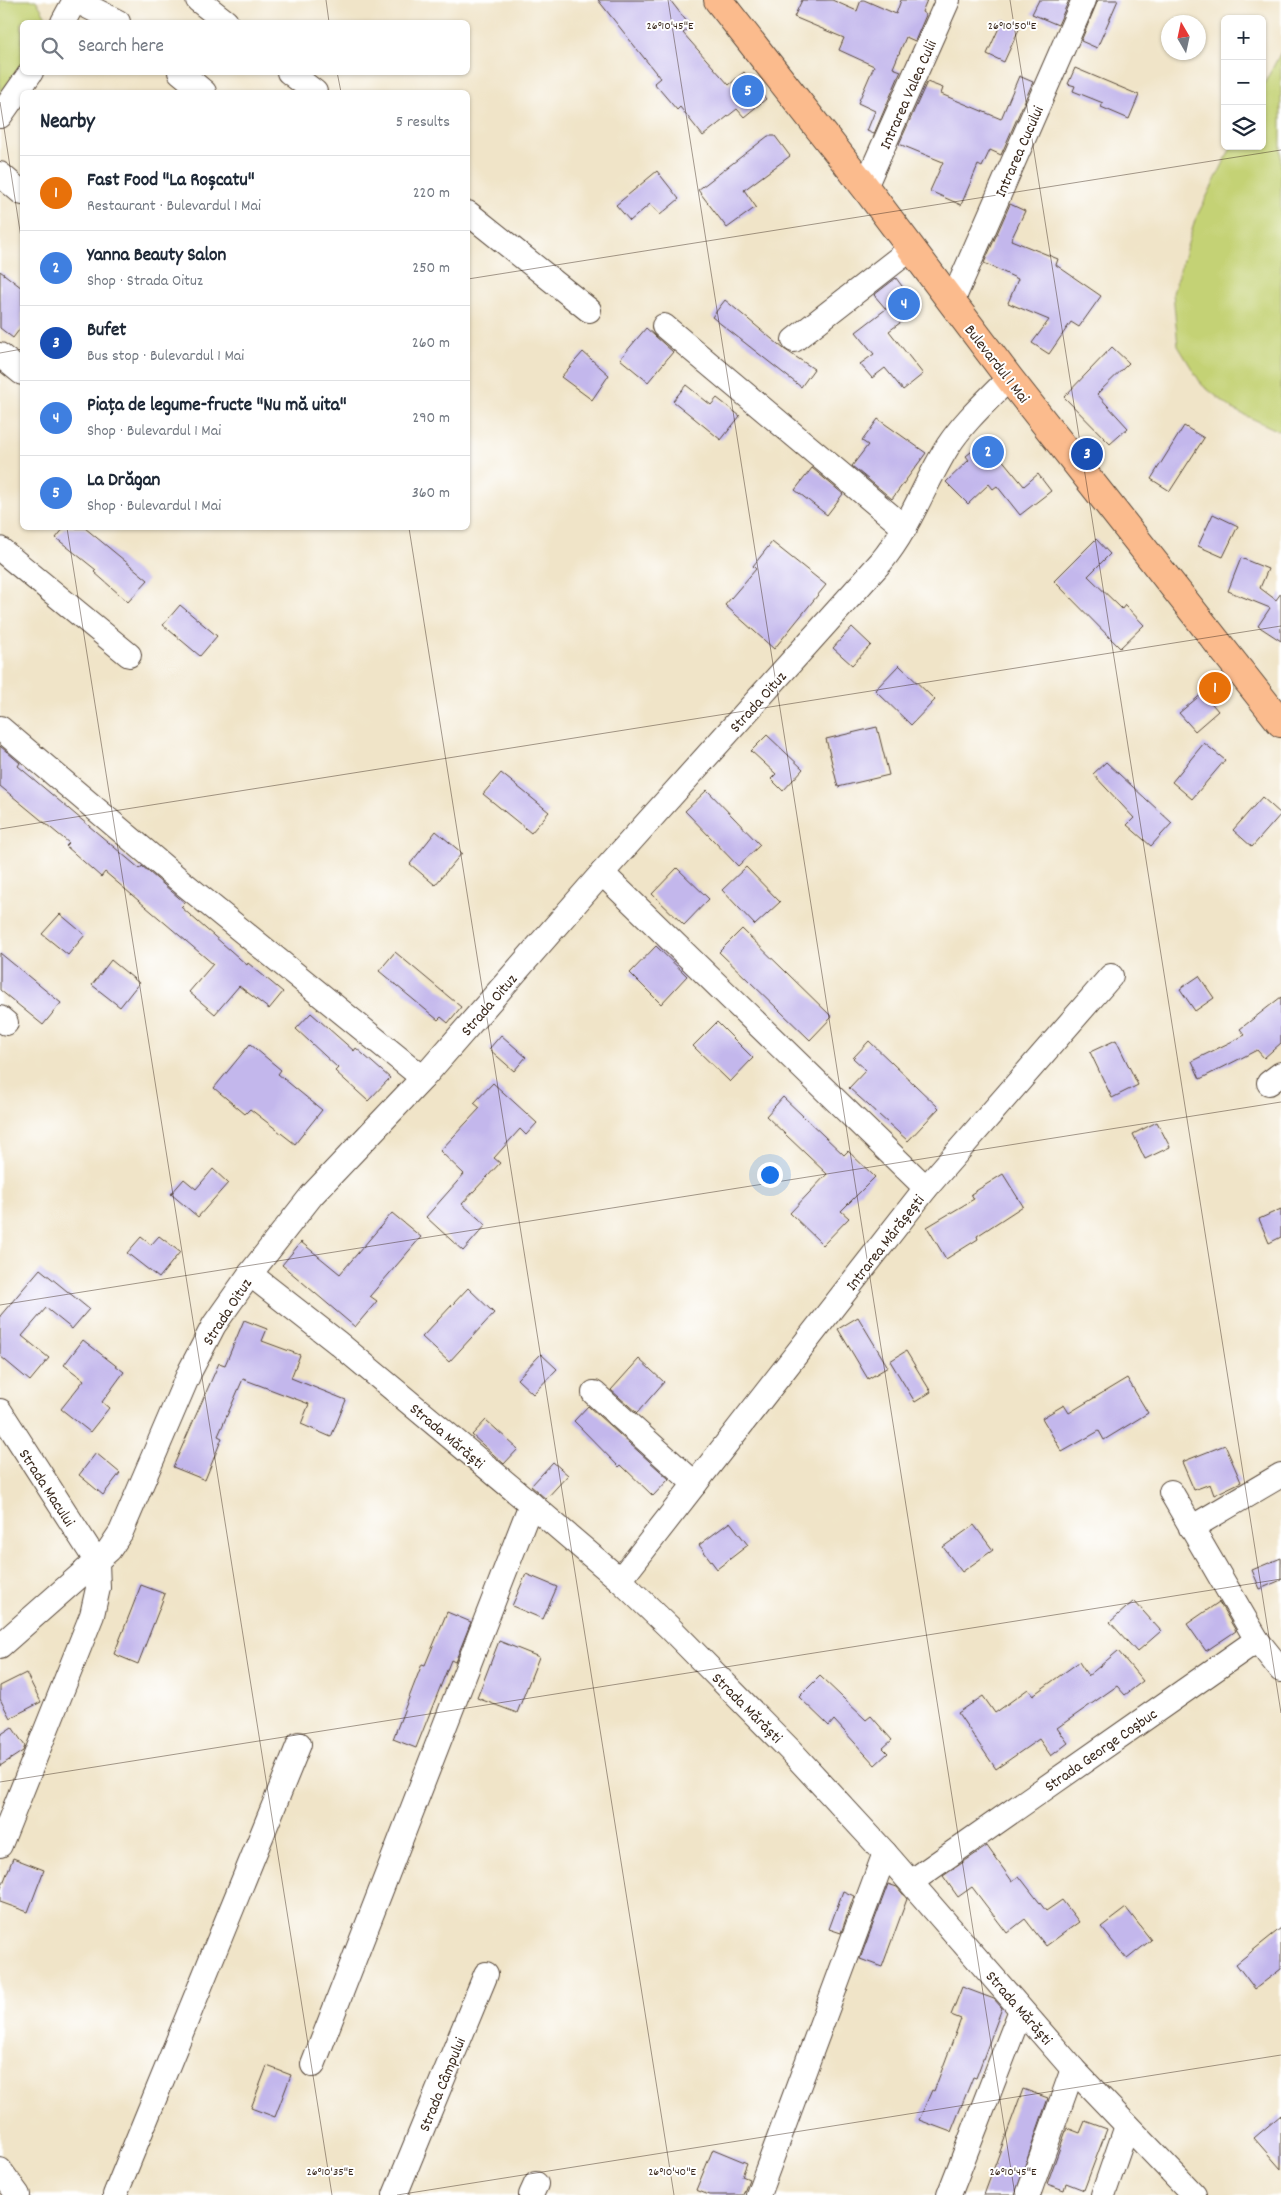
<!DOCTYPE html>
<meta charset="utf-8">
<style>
:root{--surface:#fff;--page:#f2f2f3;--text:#1f2937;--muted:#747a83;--line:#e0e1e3;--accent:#c8321e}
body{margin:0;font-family:Dekko,sans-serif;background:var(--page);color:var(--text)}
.controls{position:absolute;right:15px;top:15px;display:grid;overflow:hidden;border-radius:8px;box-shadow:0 1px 4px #0004}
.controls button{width:45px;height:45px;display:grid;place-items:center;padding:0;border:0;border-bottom:1px solid var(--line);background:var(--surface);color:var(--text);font:25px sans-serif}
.compass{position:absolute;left:1161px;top:15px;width:45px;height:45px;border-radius:50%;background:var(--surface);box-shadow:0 1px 4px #0004;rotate:351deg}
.you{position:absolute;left:769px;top:1174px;width:18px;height:18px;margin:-12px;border:4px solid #fff;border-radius:50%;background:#1a73e8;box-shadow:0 0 0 8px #1a73e833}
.badge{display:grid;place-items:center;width:32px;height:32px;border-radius:50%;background:var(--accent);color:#fff;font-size:16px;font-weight:700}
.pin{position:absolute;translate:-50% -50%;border:2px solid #fff;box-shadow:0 1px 5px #0006}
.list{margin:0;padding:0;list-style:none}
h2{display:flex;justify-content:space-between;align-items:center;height:65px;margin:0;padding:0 20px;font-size:21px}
h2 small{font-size:16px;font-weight:400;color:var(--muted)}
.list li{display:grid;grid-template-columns:32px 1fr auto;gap:15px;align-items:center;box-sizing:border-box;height:75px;padding:0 20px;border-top:1px solid var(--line)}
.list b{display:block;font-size:19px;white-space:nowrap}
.list p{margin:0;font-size:16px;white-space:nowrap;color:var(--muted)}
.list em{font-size:16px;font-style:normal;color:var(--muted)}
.icon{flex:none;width:28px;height:28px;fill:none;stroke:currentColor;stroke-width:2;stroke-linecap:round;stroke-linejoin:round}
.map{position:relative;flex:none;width:1281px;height:2195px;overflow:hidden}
.search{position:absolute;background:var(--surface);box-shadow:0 1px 4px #0004;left:20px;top:20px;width:450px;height:55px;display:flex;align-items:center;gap:12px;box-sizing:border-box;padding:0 18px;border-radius:8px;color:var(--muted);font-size:19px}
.panel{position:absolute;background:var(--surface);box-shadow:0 1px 4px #0004;left:20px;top:90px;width:450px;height:440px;border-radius:8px}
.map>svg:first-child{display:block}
.green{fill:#c4d274;stroke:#807e49}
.building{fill:#c3b7ec}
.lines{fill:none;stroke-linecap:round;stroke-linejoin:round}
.minor-casing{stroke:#564638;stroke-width:26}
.major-casing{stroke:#564638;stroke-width:30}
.minor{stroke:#fff;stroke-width:24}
.major{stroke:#fbbb8d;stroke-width:28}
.ticks{fill:none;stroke:#3b2a1e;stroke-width:1;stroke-opacity:0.45}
.labels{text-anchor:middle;stroke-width:4;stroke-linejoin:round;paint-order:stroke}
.street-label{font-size:16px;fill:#3b2a1e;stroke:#fff}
.ticks-label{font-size:12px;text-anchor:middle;fill:#3b2a1e;stroke:#fff;stroke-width:4;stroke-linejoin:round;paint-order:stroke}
</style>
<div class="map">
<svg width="1281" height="2195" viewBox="0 0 1281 2195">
<rect width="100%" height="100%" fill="#fff"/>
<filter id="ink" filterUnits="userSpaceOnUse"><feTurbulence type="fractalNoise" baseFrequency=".02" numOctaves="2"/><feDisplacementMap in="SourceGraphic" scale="10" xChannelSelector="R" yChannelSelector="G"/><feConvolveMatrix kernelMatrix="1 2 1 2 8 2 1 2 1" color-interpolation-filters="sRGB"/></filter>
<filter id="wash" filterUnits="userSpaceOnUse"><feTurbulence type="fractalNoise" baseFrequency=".0096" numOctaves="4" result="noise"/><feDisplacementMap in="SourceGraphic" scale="20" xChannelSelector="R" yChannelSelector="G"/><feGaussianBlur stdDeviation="1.12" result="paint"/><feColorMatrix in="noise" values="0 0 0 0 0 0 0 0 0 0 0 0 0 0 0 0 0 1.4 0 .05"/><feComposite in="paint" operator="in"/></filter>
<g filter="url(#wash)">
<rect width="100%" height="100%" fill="#f0e4c8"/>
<g class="green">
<polygon points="0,0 36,0 49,22 22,22 22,63 0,94"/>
<polygon points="1281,52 1281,432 1234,410 1202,385 1178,346 1173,293 1195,220 1232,146 1262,146 1262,88"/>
</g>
<g id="blocks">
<g class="building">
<polygon points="598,0 670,0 691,27 683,33 729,85 744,72 766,99 744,117 737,109 703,136 680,107 677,110 654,83 660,78"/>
<polygon points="802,0 832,0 857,11 861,0 864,0 896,14 901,0 927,0 922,12 926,15 915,41 906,37 893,68 901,71 874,134 867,131 875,111 858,103 874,66 839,50 844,38 794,17"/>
<polygon points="1039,0 1069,0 1058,25 1032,14"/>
<polygon points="1098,0 1118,0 1097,48 1081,41"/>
<polygon points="1003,19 1020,27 1004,62 987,54"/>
<polygon points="1075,68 1139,95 1129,119 1101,107 1103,103 1073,91 1075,86 1068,84"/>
<polygon points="1019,76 1033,82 1001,155 990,150 982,167 978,165 961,205 930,191 943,162 899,144 927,82 943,88 941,94 1001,119"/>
<polygon points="768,136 775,136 790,156 744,190 756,207 727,228 698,190"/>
<polygon points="657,171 679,199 660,215 650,204 630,221 616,205"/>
<polygon points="1010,204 1025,211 1011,240 1058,259 1056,265 1101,296 1079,327 1071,322 1049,354 1032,343 1049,320 1008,303 1018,279 984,263"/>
<polygon points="0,271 22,288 22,326 13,338 0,328"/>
<polygon points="896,278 919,309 889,331 923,374 903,390 885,368 872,378 860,364 874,354 856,332 886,309 874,295"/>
<polygon points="725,300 784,349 814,369 801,387 712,317"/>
<polygon points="646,328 673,352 648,382 620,359"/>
<polygon points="1112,347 1129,363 1097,394 1128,428 1110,444 1064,397"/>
<polygon points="583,352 609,375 592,400 561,377"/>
<polygon points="686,385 711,405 717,398 740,416 721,440 673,401"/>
<polygon points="878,419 926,453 892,499 852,466 868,445 862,441"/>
<polygon points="1184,426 1204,438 1170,491 1151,479"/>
<polygon points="986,440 1024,486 1038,474 1051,491 1020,515 997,486 993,489 989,484 968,504 946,482 969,460 966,456"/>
<polygon points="812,468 843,494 827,515 795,490"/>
<polygon points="1213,514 1238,526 1223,557 1198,546"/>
<polygon points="64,528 85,528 148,580 128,602 94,572 96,570 56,538"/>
<polygon points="1096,539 1110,554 1088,576 1122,609 1125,605 1144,625 1120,648 1054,581"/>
<polygon points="772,542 826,585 774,649 725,605 756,569 753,566"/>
<polygon points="1241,558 1268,569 1260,588 1276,600 1281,593 1281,641 1258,626 1270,608 1228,591"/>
<polygon points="180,605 217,636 200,656 163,625"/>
<polygon points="852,627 871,645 852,665 833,648"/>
<polygon points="899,665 935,700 911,725 875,690"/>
<polygon points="1203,693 1218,711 1195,731 1179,713"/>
<polygon points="877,727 889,775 838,787 826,739"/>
<polygon points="767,735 803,769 783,791 771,779 776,774 751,751"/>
<polygon points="1204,743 1225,760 1192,799 1172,782"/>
<polygon points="0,746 20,763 18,766 140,869 142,866 185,903 181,907 247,965 248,963 283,992 269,1009 239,986 215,1014 189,992 213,964 105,872 101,877 66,846 69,843 0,786"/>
<polygon points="1106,762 1172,823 1151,846 1127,825 1134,818 1093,774"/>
<polygon points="501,773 549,812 531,833 483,794"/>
<polygon points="707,790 760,845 738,866 685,811"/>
<polygon points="1262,797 1281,814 1252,847 1233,830"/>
<polygon points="436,831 462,853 435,885 410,864"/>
<polygon points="746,867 780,902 755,925 722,890"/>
<polygon points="677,868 709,899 684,925 652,894"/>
<polygon points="60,914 85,935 68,955 42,934"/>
<polygon points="742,929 832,1017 810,1040 719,952"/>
<polygon points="656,946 687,976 661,1004 630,973"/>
<polygon points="395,952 461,1007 448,1023 441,1017 438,1020 379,971"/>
<polygon points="0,953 61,1003 43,1025 0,990"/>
<polygon points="111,960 139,983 120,1007 92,985"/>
<polygon points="1199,976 1214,998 1195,1011 1180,989"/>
<polygon points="1281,997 1281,1043 1264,1058 1257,1050 1200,1079 1192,1061 1245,1035 1240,1029"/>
<polygon points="311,1013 354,1051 356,1048 390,1078 368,1101 335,1071 338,1068 296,1029"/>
<polygon points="717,1022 753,1058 730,1082 693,1046"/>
<polygon points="501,1035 526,1057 514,1071 489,1049"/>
<polygon points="1116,1040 1138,1085 1112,1098 1090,1052"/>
<polygon points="869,1041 939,1108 908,1141 849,1088 866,1070 853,1058"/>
<polygon points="250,1044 281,1070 278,1074 322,1110 295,1144 250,1109 245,1114 214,1088"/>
<polygon points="493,1083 537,1123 526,1135 520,1129 494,1158 500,1163 462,1204 486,1225 463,1251 426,1217 464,1174 440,1151 480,1108 474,1103"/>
<polygon points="783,1097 844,1155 848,1151 875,1177 841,1211 849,1218 823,1245 790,1213 827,1174 766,1116"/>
<polygon points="1157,1122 1170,1147 1145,1159 1133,1134"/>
<polygon points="213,1169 228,1183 198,1217 171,1194 184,1179 196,1189"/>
<polygon points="1003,1174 1023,1206 977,1236 978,1239 946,1259 927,1227 974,1199 971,1194"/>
<polygon points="1281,1209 1281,1237 1269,1243 1259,1219"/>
<polygon points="392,1213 421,1237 370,1296 377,1301 355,1327 282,1265 301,1242 340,1274"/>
<polygon points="159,1236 180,1252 159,1278 127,1253 141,1237 151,1245"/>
<polygon points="40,1269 89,1309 72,1329 46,1308 22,1336 49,1358 30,1381 0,1356 0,1316"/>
<polygon points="468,1288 494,1313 449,1362 422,1337"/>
<polygon points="858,1317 888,1367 868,1379 838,1329"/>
<polygon points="244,1320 267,1329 262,1341 300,1355 291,1378 346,1400 331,1437 301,1424 309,1404 243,1379 218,1436 222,1438 205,1480 173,1467 219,1363 225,1365"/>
<polygon points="83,1340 124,1372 102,1402 109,1408 90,1432 61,1409 84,1380 64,1365"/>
<polygon points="906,1351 931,1392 915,1402 890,1361"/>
<polygon points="541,1354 557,1369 533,1394 517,1379"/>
<polygon points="639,1359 664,1382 637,1413 611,1390"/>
<polygon points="1127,1378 1148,1413 1104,1440 1099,1431 1062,1452 1042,1418 1064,1405 1069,1413"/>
<polygon points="588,1406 669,1479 653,1496 621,1465 619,1467 574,1421"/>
<polygon points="486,1420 518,1449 504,1464 472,1435"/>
<polygon points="1225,1445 1241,1482 1214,1495 1210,1484 1194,1490 1182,1462"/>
<polygon points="96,1453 120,1473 103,1495 79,1475"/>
<polygon points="553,1462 568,1475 546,1499 531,1486"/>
<polygon points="730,1522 748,1545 717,1569 699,1545"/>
<polygon points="974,1525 993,1550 962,1572 943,1547"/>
<polygon points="1281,1558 1281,1580 1260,1589 1252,1570"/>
<polygon points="526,1574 557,1587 543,1619 512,1606"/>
<polygon points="141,1585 165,1594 138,1664 114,1654"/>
<polygon points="1134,1601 1161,1631 1137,1652 1110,1622"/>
<polygon points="1219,1602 1236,1631 1206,1651 1187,1624"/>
<polygon points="447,1612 471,1622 455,1662 451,1660 416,1748 393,1739 422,1664 425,1665"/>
<polygon points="499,1641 539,1657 517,1713 477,1698"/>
<polygon points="1118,1651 1143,1681 1125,1695 1117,1686 1057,1728 1068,1743 1051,1756 1039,1739 996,1769 958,1713 983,1696 995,1713 1028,1689 1033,1695 1079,1662 1088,1676"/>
<polygon points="26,1673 41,1702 10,1718 0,1699 0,1686"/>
<polygon points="820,1676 866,1720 871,1716 892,1740 883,1748 888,1753 875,1765 834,1720 829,1726 799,1697"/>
<polygon points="12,1727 25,1746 23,1751 0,1766 0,1735"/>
<polygon points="987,1846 1012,1881 1019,1876 1046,1911 1062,1900 1079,1922 1046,1946 1025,1919 1007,1933 972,1887 958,1897 943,1876"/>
<polygon points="13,1858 44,1870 28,1912 0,1902 0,1891"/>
<polygon points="888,1884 897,1887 907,1899 882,1967 860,1959"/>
<polygon points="843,1891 854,1896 841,1933 829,1929"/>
<polygon points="1126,1908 1151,1940 1127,1959 1101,1927"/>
<polygon points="1281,1928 1281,1969 1255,1989 1236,1964"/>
<polygon points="962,1987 994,1999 1002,2008 976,2078 973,2077 951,2132 919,2120 932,2090 934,2091 961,2019 951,2015"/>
<polygon points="267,2066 291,2075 275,2117 251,2108"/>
<polygon points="1023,2089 1048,2098 1015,2195 984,2195"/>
<polygon points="1281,2115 1281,2169 1254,2138"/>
<polygon points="1085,2121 1107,2129 1084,2190 1066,2183 1064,2190 1047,2184 1067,2128 1080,2133"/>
<polygon points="713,2149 747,2163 742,2176 749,2179 743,2195 709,2195 696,2190"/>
</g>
</g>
</g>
<g filter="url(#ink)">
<use href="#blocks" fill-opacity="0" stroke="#564638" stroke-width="1"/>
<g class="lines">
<g class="minor-casing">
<g id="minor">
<polyline points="75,0 118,22"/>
<polyline points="198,0 226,22"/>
<polyline points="63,22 75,0"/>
<polyline points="180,72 204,92"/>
<polyline points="289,72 315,92"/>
<polyline points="0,116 31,72"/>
<polyline points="0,174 22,193"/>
<polyline points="865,187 948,0"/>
<polyline points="468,213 589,310"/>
<polyline points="952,302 1084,0"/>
<polyline points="664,326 905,528"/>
<polyline points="794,340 912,248"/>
<polyline points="0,355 22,373"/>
<polyline points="0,549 129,655"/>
<polyline points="0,728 183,883 423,1078"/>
<polyline points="602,873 926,1188"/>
<polyline points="0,1018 6,1023"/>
<polyline points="1269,1083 1281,1074"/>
<polyline points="250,1274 338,1343 531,1504 620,1580 671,1629 790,1750 885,1853 1073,2069 1194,2195"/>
<polyline points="594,1393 695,1484"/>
<polyline points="0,1411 97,1562 98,1588 92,1615 0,1845"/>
<polyline points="1171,1492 1257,1640 1281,1670"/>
<polyline points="1191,1528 1281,1475"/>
<polyline points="620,1580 926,1188 1111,976"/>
<path d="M0,1646L109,1550L121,1532L190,1371L214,1325L250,1274L312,1195L423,1078L602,873L881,562C910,527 924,484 948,446C965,420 988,400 1009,378"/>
<polyline points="911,1882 1257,1640"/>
<polyline points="313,2065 531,1504"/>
<polyline points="0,2170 18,2195"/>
<polyline points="115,2195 299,1744"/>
<polyline points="395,2195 486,1974"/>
<polyline points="531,2195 536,2184"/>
<polyline points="758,2195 885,1853"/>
<polyline points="949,2195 1021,2010"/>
<polyline points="1028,2195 1073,2069"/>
<polyline points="1103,2195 1127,2126"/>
</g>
</g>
<g class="major-casing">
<polyline id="major" points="718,0 865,187 1009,378 1281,723"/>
</g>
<use href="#minor" class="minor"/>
<use href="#major" class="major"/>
</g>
</g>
<path class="ticks" d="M326,0L329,22M668,0L1015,2195M1010,0L1281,1713M337,72L341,92M0,102L22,244M468,279L1281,150M0,353L22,349M67,528L332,2195M409,528L674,2195M0,829L1281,626M0,1305L1281,1102M0,1782L1281,1579M397,2195L1281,2055"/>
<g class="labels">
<g class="street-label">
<text transform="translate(907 94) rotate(-66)" y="6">Intrarea Valea Culii</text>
<text transform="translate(1018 151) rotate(-66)" y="6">Intrarea Cucului</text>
<text transform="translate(998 363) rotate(52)" y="6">Bulevardul 1 Mai</text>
<text transform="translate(757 701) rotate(-48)" y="6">Strada Oituz</text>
<text transform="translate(488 1004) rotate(-49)" y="6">Strada Oituz</text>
<text transform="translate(884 1242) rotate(-52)" y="6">Intrarea Mărășești</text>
<text transform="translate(226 1311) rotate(-57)" y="6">Strada Oituz</text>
<text transform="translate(448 1435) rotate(40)" y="6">Strada Mărăști</text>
<text transform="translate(48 1487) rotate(57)" y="6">Strada Macului</text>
<text transform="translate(748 1707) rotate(45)" y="6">Strada Mărăști</text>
<text transform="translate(1100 1749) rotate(-35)" y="6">Strada George Coșbuc</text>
<text transform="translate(1020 2007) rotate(49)" y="6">Strada Mărăști</text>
<text transform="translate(441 2084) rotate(-68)" y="6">Strada Câmpului</text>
</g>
</g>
<g class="ticks-label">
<text x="670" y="29">26°10'45"E</text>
<text x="1012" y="29">26°10'50"E</text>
<text x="330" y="2175">26°10'35"E</text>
<text x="672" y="2175">26°10'40"E</text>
<text x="1013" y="2175">26°10'45"E</text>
</g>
</svg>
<div class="controls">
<button>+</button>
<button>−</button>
<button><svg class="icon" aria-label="layers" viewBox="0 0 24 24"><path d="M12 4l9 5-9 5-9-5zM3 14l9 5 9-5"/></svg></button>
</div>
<svg class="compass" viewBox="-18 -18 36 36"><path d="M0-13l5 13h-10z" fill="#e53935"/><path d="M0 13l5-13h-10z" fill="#747a83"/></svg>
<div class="you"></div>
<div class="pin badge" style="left:1215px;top:688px;background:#e8710a">1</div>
<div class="pin badge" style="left:988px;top:452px;background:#3f7fe0">2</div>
<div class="pin badge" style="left:1087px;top:454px;background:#1a4fb4">3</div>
<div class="pin badge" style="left:904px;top:304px;background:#3f7fe0">4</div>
<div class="pin badge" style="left:748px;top:91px;background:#3f7fe0">5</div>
<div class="search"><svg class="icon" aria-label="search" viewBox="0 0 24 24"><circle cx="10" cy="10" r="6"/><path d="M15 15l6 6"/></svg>Search here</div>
<section class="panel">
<h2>Nearby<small>5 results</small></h2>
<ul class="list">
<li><span class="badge" style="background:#e8710a">1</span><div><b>Fast Food &quot;La Roșcatu&quot;</b><p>Restaurant · Bulevardul 1 Mai</p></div><em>220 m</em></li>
<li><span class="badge" style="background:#3f7fe0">2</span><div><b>Yanna Beauty Salon</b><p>Shop · Strada Oituz</p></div><em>250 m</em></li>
<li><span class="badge" style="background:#1a4fb4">3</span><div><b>Bufet</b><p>Bus stop · Bulevardul 1 Mai</p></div><em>260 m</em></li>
<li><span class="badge" style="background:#3f7fe0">4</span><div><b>Piața de legume-fructe &quot;Nu mă uita&quot;</b><p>Shop · Bulevardul 1 Mai</p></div><em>290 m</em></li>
<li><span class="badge" style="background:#3f7fe0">5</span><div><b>La Drăgan</b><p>Shop · Bulevardul 1 Mai</p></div><em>360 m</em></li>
</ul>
</section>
</div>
